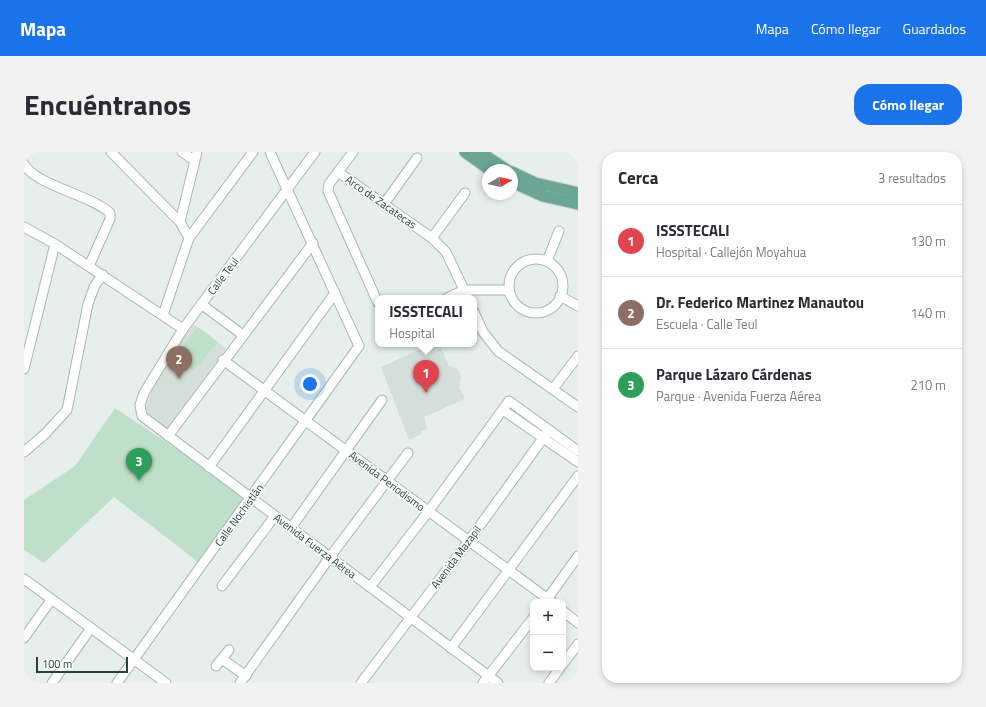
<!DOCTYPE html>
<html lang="es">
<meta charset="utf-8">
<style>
:root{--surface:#fff;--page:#f2f2f3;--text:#2b2b33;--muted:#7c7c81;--line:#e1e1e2;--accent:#1a73e8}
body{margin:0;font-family:"Titillium Web",sans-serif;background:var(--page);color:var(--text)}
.controls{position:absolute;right:12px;bottom:12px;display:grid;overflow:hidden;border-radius:8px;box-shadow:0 2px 6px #0003}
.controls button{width:36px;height:36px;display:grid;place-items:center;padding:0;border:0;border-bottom:1px solid var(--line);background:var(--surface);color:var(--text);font:20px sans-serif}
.compass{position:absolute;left:458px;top:12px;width:36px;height:36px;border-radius:50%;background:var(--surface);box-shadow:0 2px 6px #0003;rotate:81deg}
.scale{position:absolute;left:12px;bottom:10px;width:92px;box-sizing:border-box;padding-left:4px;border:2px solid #24423a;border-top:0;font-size:11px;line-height:14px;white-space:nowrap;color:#24423a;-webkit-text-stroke:3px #f7fbf9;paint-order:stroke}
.you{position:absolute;left:286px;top:232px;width:14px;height:14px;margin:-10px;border:3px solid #fff;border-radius:50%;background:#1a73e8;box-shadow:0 0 0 6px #1a73e833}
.badge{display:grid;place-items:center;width:26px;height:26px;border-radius:50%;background:var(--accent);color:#fff;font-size:13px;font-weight:700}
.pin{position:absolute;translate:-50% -33px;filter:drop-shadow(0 1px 2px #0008)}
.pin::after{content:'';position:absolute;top:21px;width:14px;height:12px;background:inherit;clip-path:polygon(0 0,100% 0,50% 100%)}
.popup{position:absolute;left:351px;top:143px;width:102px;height:52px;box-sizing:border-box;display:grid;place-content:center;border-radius:8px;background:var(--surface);filter:drop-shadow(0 1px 3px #0005);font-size:13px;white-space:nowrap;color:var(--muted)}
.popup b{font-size:15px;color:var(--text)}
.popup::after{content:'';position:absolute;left:50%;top:100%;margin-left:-8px;border:8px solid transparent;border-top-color:var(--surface)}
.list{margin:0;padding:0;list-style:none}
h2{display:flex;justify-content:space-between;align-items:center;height:52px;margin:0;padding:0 16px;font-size:17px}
h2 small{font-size:13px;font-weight:400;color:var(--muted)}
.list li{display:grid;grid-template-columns:26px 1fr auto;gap:12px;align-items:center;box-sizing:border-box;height:72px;padding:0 16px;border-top:1px solid var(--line)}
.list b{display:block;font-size:15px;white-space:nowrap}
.list p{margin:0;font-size:13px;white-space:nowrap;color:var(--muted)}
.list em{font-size:13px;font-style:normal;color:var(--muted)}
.map{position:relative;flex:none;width:554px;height:531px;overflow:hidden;border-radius:16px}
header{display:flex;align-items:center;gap:24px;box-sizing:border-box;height:56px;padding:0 20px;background:var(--accent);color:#fff}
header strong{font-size:19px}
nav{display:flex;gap:22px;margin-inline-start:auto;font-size:14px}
.intro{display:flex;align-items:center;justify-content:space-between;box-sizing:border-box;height:96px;padding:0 24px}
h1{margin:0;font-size:28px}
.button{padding:10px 18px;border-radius:16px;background:var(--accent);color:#fff;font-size:14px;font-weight:700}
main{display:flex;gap:24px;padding:0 24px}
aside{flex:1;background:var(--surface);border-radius:16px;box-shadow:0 2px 6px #0003}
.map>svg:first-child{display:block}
.built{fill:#d4dfda}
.green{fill:#bfe0c8}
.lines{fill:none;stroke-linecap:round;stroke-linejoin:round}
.minor-casing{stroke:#a8b8b2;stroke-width:11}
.major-casing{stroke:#c2cac8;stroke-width:13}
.minor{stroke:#fff;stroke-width:9}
.major{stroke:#6aa596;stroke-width:11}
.labels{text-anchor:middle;stroke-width:3.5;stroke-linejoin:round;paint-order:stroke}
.street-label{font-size:11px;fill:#24423a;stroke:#f7fbf9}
</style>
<header>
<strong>Mapa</strong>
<nav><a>Mapa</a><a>Cómo llegar</a><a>Guardados</a></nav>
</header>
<div class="intro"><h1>Encuéntranos</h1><a class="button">Cómo llegar</a></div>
<main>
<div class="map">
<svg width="554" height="531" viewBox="0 0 554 531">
<rect width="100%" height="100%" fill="#e6efeb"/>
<g class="built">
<polygon points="170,172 202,197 142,278 123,265 121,259 131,225"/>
<polygon points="408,192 416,194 425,214 434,217 437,226 435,235 441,247 400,265 403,277 397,279 397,282 385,288 357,215"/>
</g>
<g class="green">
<polygon points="174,175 194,190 169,219 152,207 158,200 156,198"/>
<polygon points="91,256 226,346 178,413 90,345 20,411 0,398 0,348 51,314"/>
</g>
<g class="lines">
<g class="minor-casing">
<g id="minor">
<polyline points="87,0 156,70 165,86"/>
<polyline points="158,0 170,8"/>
<polyline points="291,0 159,177 120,241 116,253 118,264 474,531"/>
<polyline points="329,0 305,32 304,39 354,151"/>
<path d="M0,12C11,33 67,43 86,61V67L65,114"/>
<polyline points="314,20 408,86 422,100 444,146"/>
<polyline points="360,52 393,6"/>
<polyline points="156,70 173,0"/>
<polyline points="0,75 31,92 159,177"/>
<polyline points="408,86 441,41"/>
<circle cx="512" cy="134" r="27"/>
<polyline points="523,109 535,79"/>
<polyline points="536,144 554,154"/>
<polyline points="423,146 440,138 485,138"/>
<polyline points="177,152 219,183"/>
<polyline points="450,160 459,180 474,199 554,255"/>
<polyline points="139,163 165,86 229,0"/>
<polyline points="199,208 528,450"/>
<polyline points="0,217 31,92"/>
<polyline points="529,237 554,204"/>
<polyline points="479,258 554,310"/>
<polyline points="144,284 289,91"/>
<polyline points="0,300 21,282 43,258 64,152 71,133 79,123"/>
<polyline points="185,315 311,141"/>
<polyline points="267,376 358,248"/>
<polyline points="0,427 142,531"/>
<polyline points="198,434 251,364"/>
<polyline points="346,435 404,360 485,249 554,299"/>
<polyline points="521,450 554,404"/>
<polyline points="539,459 554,471"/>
<polyline points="0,486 27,448"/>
<polyline points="427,496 554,324"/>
<polyline points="198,507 222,524"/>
<polyline points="539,512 554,492"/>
<polyline points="192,514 205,498"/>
<polyline points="28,531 67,476"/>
<polyline points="93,531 335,194 246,0"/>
<polyline points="216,531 306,405 384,301"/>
<polyline points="337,531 444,390 525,278"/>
<polyline points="459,531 509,466"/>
<polyline points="525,531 536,516"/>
</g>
</g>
<g class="major-casing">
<g id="major">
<polyline points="441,0 466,18"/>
<polyline points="456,0 483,18"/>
<polyline points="488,20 511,31 554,41"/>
<polyline points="488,30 519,44 554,52"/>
</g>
</g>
<use href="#minor" class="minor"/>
<use href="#major" class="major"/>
</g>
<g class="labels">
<g class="street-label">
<text transform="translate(357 50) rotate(35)" y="4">Arco de Zacatecas</text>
<text transform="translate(199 124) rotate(-53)" y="4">Calle Teul</text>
<text transform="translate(363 329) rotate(37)" y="4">Avenida Periodismo</text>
<text transform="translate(215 363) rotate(-54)" y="4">Calle Nochistlán</text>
<text transform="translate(291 394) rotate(37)" y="4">Avenida Fuerza Aérea</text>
<text transform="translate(432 405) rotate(-53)" y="4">Avenida Mazapil</text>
</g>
</g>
</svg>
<div class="controls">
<button>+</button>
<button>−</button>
</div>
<svg class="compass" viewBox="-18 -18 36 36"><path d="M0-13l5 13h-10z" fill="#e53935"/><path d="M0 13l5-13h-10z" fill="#7c7c81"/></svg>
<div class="scale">100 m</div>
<div class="you"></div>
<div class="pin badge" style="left:402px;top:241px;background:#e0444e">1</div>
<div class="popup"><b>ISSSTECALI</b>Hospital</div>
<div class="pin badge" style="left:155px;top:227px;background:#8d6e63">2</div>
<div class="pin badge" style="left:115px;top:329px;background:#2e9e5b">3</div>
</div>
<aside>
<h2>Cerca<small>3 resultados</small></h2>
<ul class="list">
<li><span class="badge" style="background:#e0444e">1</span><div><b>ISSSTECALI</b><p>Hospital · Callejón Moyahua</p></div><em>130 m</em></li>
<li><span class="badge" style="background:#8d6e63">2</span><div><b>Dr. Federico Martinez Manautou</b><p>Escuela · Calle Teul</p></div><em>140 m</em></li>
<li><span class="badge" style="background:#2e9e5b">3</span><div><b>Parque Lázaro Cárdenas</b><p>Parque · Avenida Fuerza Aérea</p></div><em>210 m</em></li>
</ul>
</aside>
</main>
